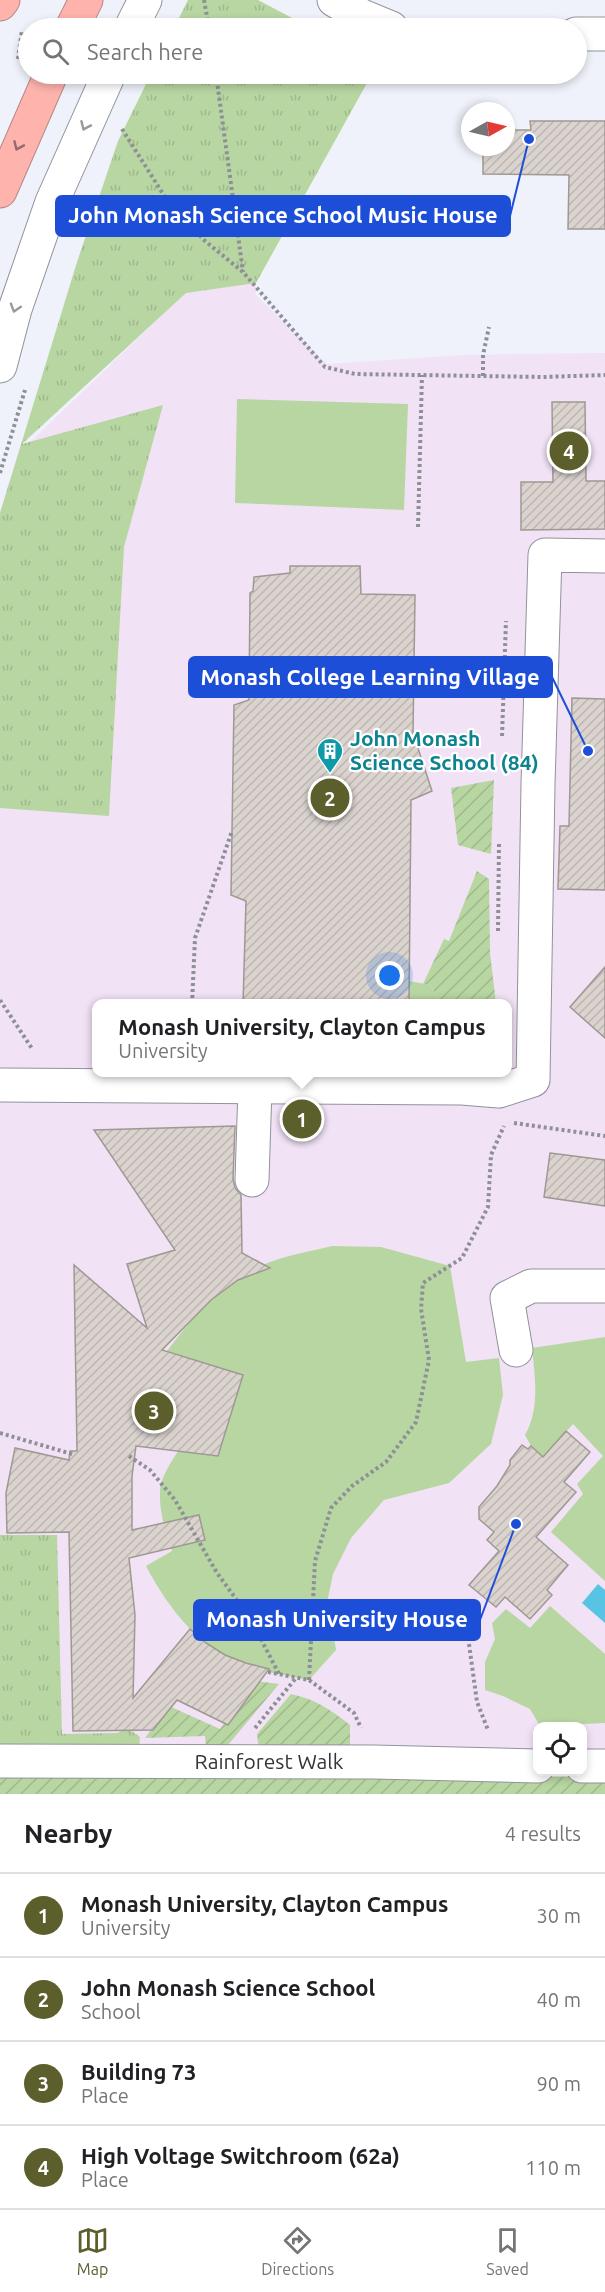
<!DOCTYPE html>
<style>
:root{--surface:#fff;--page:#f2f2f2;--text:#202124;--muted:#757577;--line:#e0e0e0;--accent:#5c5e2b}
body{margin:0;font-family:Ubuntu,sans-serif;background:var(--page);color:var(--text)}
.controls{position:absolute;right:18px;bottom:18px;display:grid;overflow:hidden;border-radius:12px;box-shadow:0 3px 9px #0003}
.controls button{width:54px;height:54px;display:grid;place-items:center;padding:0;border:0;border-bottom:2px solid var(--line);background:var(--surface);color:var(--text);font:30px sans-serif}
.compass{position:absolute;left:461px;top:102px;width:54px;height:54px;border-radius:50%;background:var(--surface);box-shadow:0 3px 9px #0003;rotate:82deg}
.you{position:absolute;left:390px;top:976px;width:21px;height:21px;margin:-15px;border:4px solid #fff;border-radius:50%;background:#1a73e8;box-shadow:0 0 0 9px #1a73e833}
.badge{display:grid;place-items:center;width:39px;height:39px;border-radius:50%;background:var(--accent);color:#fff;font-size:20px;font-weight:700}
.pin{position:absolute;translate:-50% -50%;border:3px solid #fff;box-shadow:0 2px 6px #0006}
.popup{position:absolute;left:92px;top:999px;width:420px;height:78px;box-sizing:border-box;display:grid;place-content:center;border-radius:12px;background:var(--surface);filter:drop-shadow(0 2px 4px #0005);font-size:20px;white-space:nowrap;color:var(--muted)}
.popup b{font-size:22px;color:var(--text)}
.popup::after{content:'';position:absolute;left:50%;top:100%;margin-left:-12px;border:12px solid transparent;border-top-color:var(--surface)}
.list{margin:0;padding:0;list-style:none}
h2{display:flex;justify-content:space-between;align-items:center;height:78px;margin:0;padding:0 24px;font-size:26px}
h2 small{font-size:20px;font-weight:400;color:var(--muted)}
.list li{display:grid;grid-template-columns:39px 1fr auto;gap:18px;align-items:center;box-sizing:border-box;height:84px;padding:0 24px;border-top:2px solid var(--line)}
.list b{display:block;font-size:22px;white-space:nowrap}
.list p{margin:0;font-size:20px;white-space:nowrap;color:var(--muted)}
.list em{font-size:20px;font-style:normal;color:var(--muted)}
.icon{flex:none;width:33px;height:33px;fill:none;stroke:currentColor;stroke-width:2;stroke-linecap:round;stroke-linejoin:round}
.map{position:relative;flex:none;width:605px;height:1794px;overflow:hidden}
.search{position:absolute;background:var(--surface);box-shadow:0 3px 9px #0003;left:18px;right:18px;top:18px;height:66px;display:flex;align-items:center;gap:15px;box-sizing:border-box;padding:0 21px;border-radius:33px;color:var(--muted);font-size:22px}
.sheet{height:414px;background:var(--surface)}
nav{display:flex;justify-content:space-around;align-items:center;box-sizing:border-box;height:84px;border-top:2px solid var(--line);background:var(--surface);font-size:16px;color:var(--muted)}
nav a{display:grid;justify-items:center;gap:3px}
nav .on{color:var(--accent)}
.map>svg:first-child{display:block}
.education{fill:#f1e2f5;fill-rule:evenodd}
.grass{fill:url(#grass-tufts)}
.park{fill:#b8d6a2}
.garden{fill:url(#garden-furrows)}
.water{fill:#57c4e3}
.building{fill:url(#building-hatch);stroke:#9f9893;stroke-width:1.5}
.lines{fill:none;stroke-linecap:round;stroke-linejoin:round}
.minor-casing{stroke:#90939a;stroke-width:35}
.highway-casing{stroke:#b78784;stroke-width:35}
.path{stroke:#8e9096;stroke-width:4;stroke-dasharray:3 3;stroke-linecap:butt}
.minor{stroke:#fff;stroke-width:33}
.highway{stroke:#feb3ad;stroke-width:33}
.oneway{stroke:#9a9a9c}
.oneway2{stroke:#8f6e6d}
.labels{text-anchor:middle;stroke-width:4.5;stroke-linejoin:round;paint-order:stroke}
.culture-label{font-size:21px;font-weight:bold;fill:#0d838f;stroke:#fff;text-anchor:start}
.street-label{font-size:21px;fill:#343539;stroke:#fff}
.leader{fill:none;stroke:#1d4ed8;stroke-width:2}
.callout-dot{fill:#1d4ed8;stroke:#fff;stroke-width:2}
.callout{fill:#1d4ed8;stroke:#1d4ed8;stroke-width:2}
.callout-label{font-size:22px;text-anchor:middle;font-weight:bold;fill:#fff}
</style>
<div class="map">
<svg width="605" height="1794" viewBox="0 0 605 1794">
<defs>
<pattern id="grass-tufts" width="24" height="20" patternUnits="userSpaceOnUse" patternTransform="scale(1.5)"><rect width="24" height="20" fill="#b8d6a2"/><path d="M3 7l-1-3M5 7V3M7 7l1-3M15 17l-1-3M17 17v-4M19 17l1-3" fill="none" stroke="#9fb88c"/></pattern>
<pattern id="garden-furrows" width="10" height="10" patternUnits="userSpaceOnUse" patternTransform="scale(1.5)"><rect width="10" height="10" fill="#b8d6a2"/><path d="M-1 1l2-2M0 10L10 0M9 11l2-2" fill="none" stroke="#9fb88c"/></pattern>
<pattern id="building-hatch" width="6" height="6" patternUnits="userSpaceOnUse" patternTransform="scale(1.5)"><rect width="6" height="6" fill="#dbd3ce"/><path d="M-1 1l2-2M0 6l6-6M5 7l2-2" fill="none" stroke="#bdb6b2"/></pattern>
</defs>
<rect width="100%" height="100%" fill="#eff2fa"/>
<path class="education" d="M256,283V295L327,364L463,355L605,353V1794H0V512L18,454L185,293ZM97,1004H508V1072H97ZM538,1726H582V1772H538Z"/>
<g class="grass">
<polygon points="188,0 258,0 311,28 174,28"/>
<polygon points="151,74 372,74 256,283 186,293 22,444 163,405 124,547 109,816 0,808 0,513 77,262 118,141"/>
<polygon points="0,1535 57,1535 62,1734 118,1733 126,1727 140,1737 139,1749 0,1748"/>
</g>
<g class="park">
<polygon points="237,399 408,404 404,510 235,503"/>
<polygon points="409,981 430,985 441,1003 409,1004"/>
<path d="M332,1246L381,1247L450,1266L466,1362L499,1358L503,1395L491,1444L449,1483L384,1500L351,1538L333,1574L328,1598L336,1650L309,1680L268,1672L269,1669C255,1664 238,1661 225,1655C189,1636 164,1600 146,1566L172,1551C166,1532 159,1513 160,1492C161,1460 221,1400 242,1375L167,1351C195,1314 228,1277 273,1261C292,1254 313,1251 332,1246Z"/>
<path d="M605,1337V1581L551,1532L583,1494L577,1484L603,1456L573,1424L543,1457L531,1446L525,1435C540,1409 535,1377 532,1348Z"/>
<polygon points="550,1606 605,1654 605,1723 540,1726 530,1709 503,1696 485,1690 485,1662 495,1639 492,1623 506,1609 530,1628"/>
</g>
<g class="garden">
<polygon points="494,780 491,854 458,845 451,788"/>
<polygon points="477,871 489,879 490,953 496,1003 441,1003 430,985 423,984 444,939 449,941"/>
<polygon points="256,1681 279,1684 227,1746 206,1747 205,1736 145,1738 169,1706 220,1729"/>
<path d="M291,1694C315,1699 331,1710 350,1725V1752H259L257,1734Z"/>
<polygon points="0,1775 605,1777 605,1794 0,1794"/>
</g>
<polygon class="water" points="598,1584 605,1590 605,1623 582,1603"/>
<g class="building">
<polygon points="530,121 605,121 605,229 568,229 569,175 483,174 483,147 506,147 506,130 531,130"/>
<polygon points="552,402 585,402 586,481 605,481 605,529 521,530 521,482 553,482"/>
<polygon points="290,566 360,566 361,594 415,595 413,733 432,791 411,800 409,1004 243,1004 246,901 231,895 234,705 249,700 250,593 253,591 254,577 290,573"/>
<polygon points="572,698 605,699 605,890 558,889 560,826 569,826"/>
<polygon points="605,967 605,1038 570,1007"/>
<polygon points="235,1126 233,1179 235,1188 241,1195 242,1253 270,1268 238,1280 211,1300 162,1350 243,1375 218,1456 136,1446 132,1476 132,1530 199,1515 205,1540 129,1558 135,1615 133,1698 190,1629 206,1643 225,1655 246,1663 269,1669 228,1725 177,1700 153,1730 73,1731 69,1532 7,1533 6,1493 15,1448 69,1460 70,1451 77,1451 74,1265 147,1328 127,1264 175,1250 94,1130"/>
<polygon points="550,1153 605,1160 605,1206 544,1197"/>
<polygon points="566,1431 590,1452 564,1482 576,1492 536,1537 568,1565 547,1590 552,1595 530,1619 505,1597 496,1607 469,1585 499,1551 487,1540 494,1532 479,1519 479,1507 497,1486 510,1465 510,1460 522,1445 528,1449 531,1446 543,1457"/>
</g>
<g class="lines">
<g class="minor-casing">
<g id="minor">
<polyline points="334,0 362,16 391,28"/>
<polyline points="131,28 145,0"/>
<polyline points="576,34 605,34"/>
<polyline points="0,366 15,309 52,202 109,74"/>
<polyline points="0,1085 462,1088 499,1091 533,1080 538,784 545,555 605,556"/>
<polyline points="252,1180 255,1088"/>
<polyline points="516,1350 507,1298 531,1286 605,1286"/>
<polyline points="0,1761 374,1762 538,1766"/>
<polyline points="582,1766 605,1766"/>
</g>
</g>
<g class="highway-casing">
<g id="highway">
<polyline points="0,4 3,0"/>
<polyline points="72,28 86,0"/>
<polyline points="0,191 51,74"/>
</g>
</g>
<g class="path">
<polyline points="204,0 209,28"/>
<polyline points="18,59 22,30"/>
<polyline points="216,74 243,272"/>
<polyline points="122,129 170,205 205,241 243,272 325,367 355,374 543,377 605,375"/>
<polyline points="483,376 483,355 489,327"/>
<polyline points="0,473 25,390"/>
<polyline points="418,527 422,375"/>
<polyline points="502,736 506,621"/>
<polyline points="498,931 499,843"/>
<polyline points="0,1000 33,1050"/>
<polyline points="192,1004 195,938 232,831"/>
<polyline points="514,1123 605,1136"/>
<polyline points="0,1433 72,1454"/>
<polyline points="129,1456 150,1470 175,1500 217,1573 250,1618 279,1674"/>
<polyline points="469,1644 477,1702 488,1730"/>
<polyline points="268,1672 309,1680 354,1713 361,1728"/>
<polyline points="309,1680 315,1561 331,1508 352,1486 386,1462 416,1422 429,1360 421,1309 423,1283 462,1258 488,1207 491,1155 504,1126"/>
<polyline points="255,1728 296,1678"/>
</g>
<use href="#minor" class="minor"/>
<use href="#highway" class="highway"/>
</g>
<defs><path id="oneway-chevron" d="M-2-3.5L2.5 0L-2 3.5" fill="none" stroke-width="1.6" stroke-linecap="round" stroke-linejoin="round" transform="scale(1.5)"/></defs>
<g class="oneway">
<use href="#oneway-chevron" transform="translate(85 126) rotate(114)"/>
<use href="#oneway-chevron" transform="translate(15 308) rotate(107)"/>
</g>
<use class="oneway2" href="#oneway-chevron" transform="translate(18 146) rotate(114)"/>
<defs>
<g id="building-pin" transform="scale(1.35)"><path d="M0 17L-7.5 6A9.5 9.5 0 1 1 7.5 6Z" fill="#0f9aa8" stroke="#fff"/><path d="M-4-6H4V6H1V3H-1V6H-4ZM-2.5-4.3h1.7v1.8h-1.7ZM.8-4.3h1.7v1.8H.8ZM-2.5-1h1.7V.8h-1.7ZM.8-1h1.7V.8H.8Z" fill="#fff"/></g>
</defs>
<g fill-rule="evenodd">
<use href="#building-pin" x="330" y="751"/>
</g>
<g class="labels">
<g class="culture-label">
<text x="350" y="746">John Monash<tspan x="350" dy="24">Science School (84)</tspan></text>
</g>
<g class="street-label">
<text x="269" y="1769">Rainforest Walk</text>
</g>
</g>
<path class="leader" d="M529 139L510 216M588 751L552 677M516 1524L480 1620"/>
<g class="callout-dot">
<circle cx="529" cy="139" r="6"/>
<circle cx="588" cy="751" r="6"/>
<circle cx="516" cy="1524" r="6"/>
</g>
<g class="callout">
<rect x="56" y="196" width="454" height="40" rx="6"/>
<rect x="189" y="657" width="363" height="40" rx="6"/>
<rect x="194" y="1600" width="286" height="40" rx="6"/>
</g>
<g class="callout-label">
<text x="283" y="223">John Monash Science School Music House</text>
<text x="370" y="685">Monash College Learning Village</text>
<text x="337" y="1627">Monash University House</text>
</g>
</svg>
<div class="controls">
<button><svg class="icon" aria-label="locate" viewBox="0 0 24 24"><circle cx="12" cy="12" r="6"/><path d="M12 2v4M12 18v4M2 12h4M18 12h4"/></svg></button>
</div>
<svg class="compass" viewBox="-18 -18 36 36"><path d="M0-13l5 13h-10z" fill="#e53935"/><path d="M0 13l5-13h-10z" fill="#757577"/></svg>
<div class="you"></div>
<div class="pin badge" style="left:302px;top:1119px">1</div>
<div class="popup"><b>Monash University, Clayton Campus</b>University</div>
<div class="pin badge" style="left:330px;top:798px">2</div>
<div class="pin badge" style="left:154px;top:1411px">3</div>
<div class="pin badge" style="left:569px;top:451px">4</div>
<div class="search"><svg class="icon" aria-label="search" viewBox="0 0 24 24"><circle cx="10" cy="10" r="6"/><path d="M15 15l6 6"/></svg>Search here</div>
</div>
<section class="sheet">
<h2>Nearby<small>4 results</small></h2>
<ul class="list">
<li><span class="badge">1</span><div><b>Monash University, Clayton Campus</b><p>University</p></div><em>30 m</em></li>
<li><span class="badge">2</span><div><b>John Monash Science School</b><p>School</p></div><em>40 m</em></li>
<li><span class="badge">3</span><div><b>Building 73</b><p>Place</p></div><em>90 m</em></li>
<li><span class="badge">4</span><div><b>High Voltage Switchroom (62a)</b><p>Place</p></div><em>110 m</em></li>
</ul>
</section>
<nav>
<a class="on"><svg class="icon" aria-label="map" viewBox="0 0 24 24"><path d="M3 6l6-2 6 2 6-2v14l-6 2-6-2-6 2zM9 4v14M15 6v14"/></svg>Map</a>
<a><svg class="icon" aria-label="directions" viewBox="0 0 24 24"><path d="M12 3l9 9-9 9-9-9zM9 14v-3h6M13 9l2 2-2 2"/></svg>Directions</a>
<a><svg class="icon" aria-label="saved" viewBox="0 0 24 24"><path d="M7 4h10v16l-5-4-5 4z"/></svg>Saved</a>
</nav>
